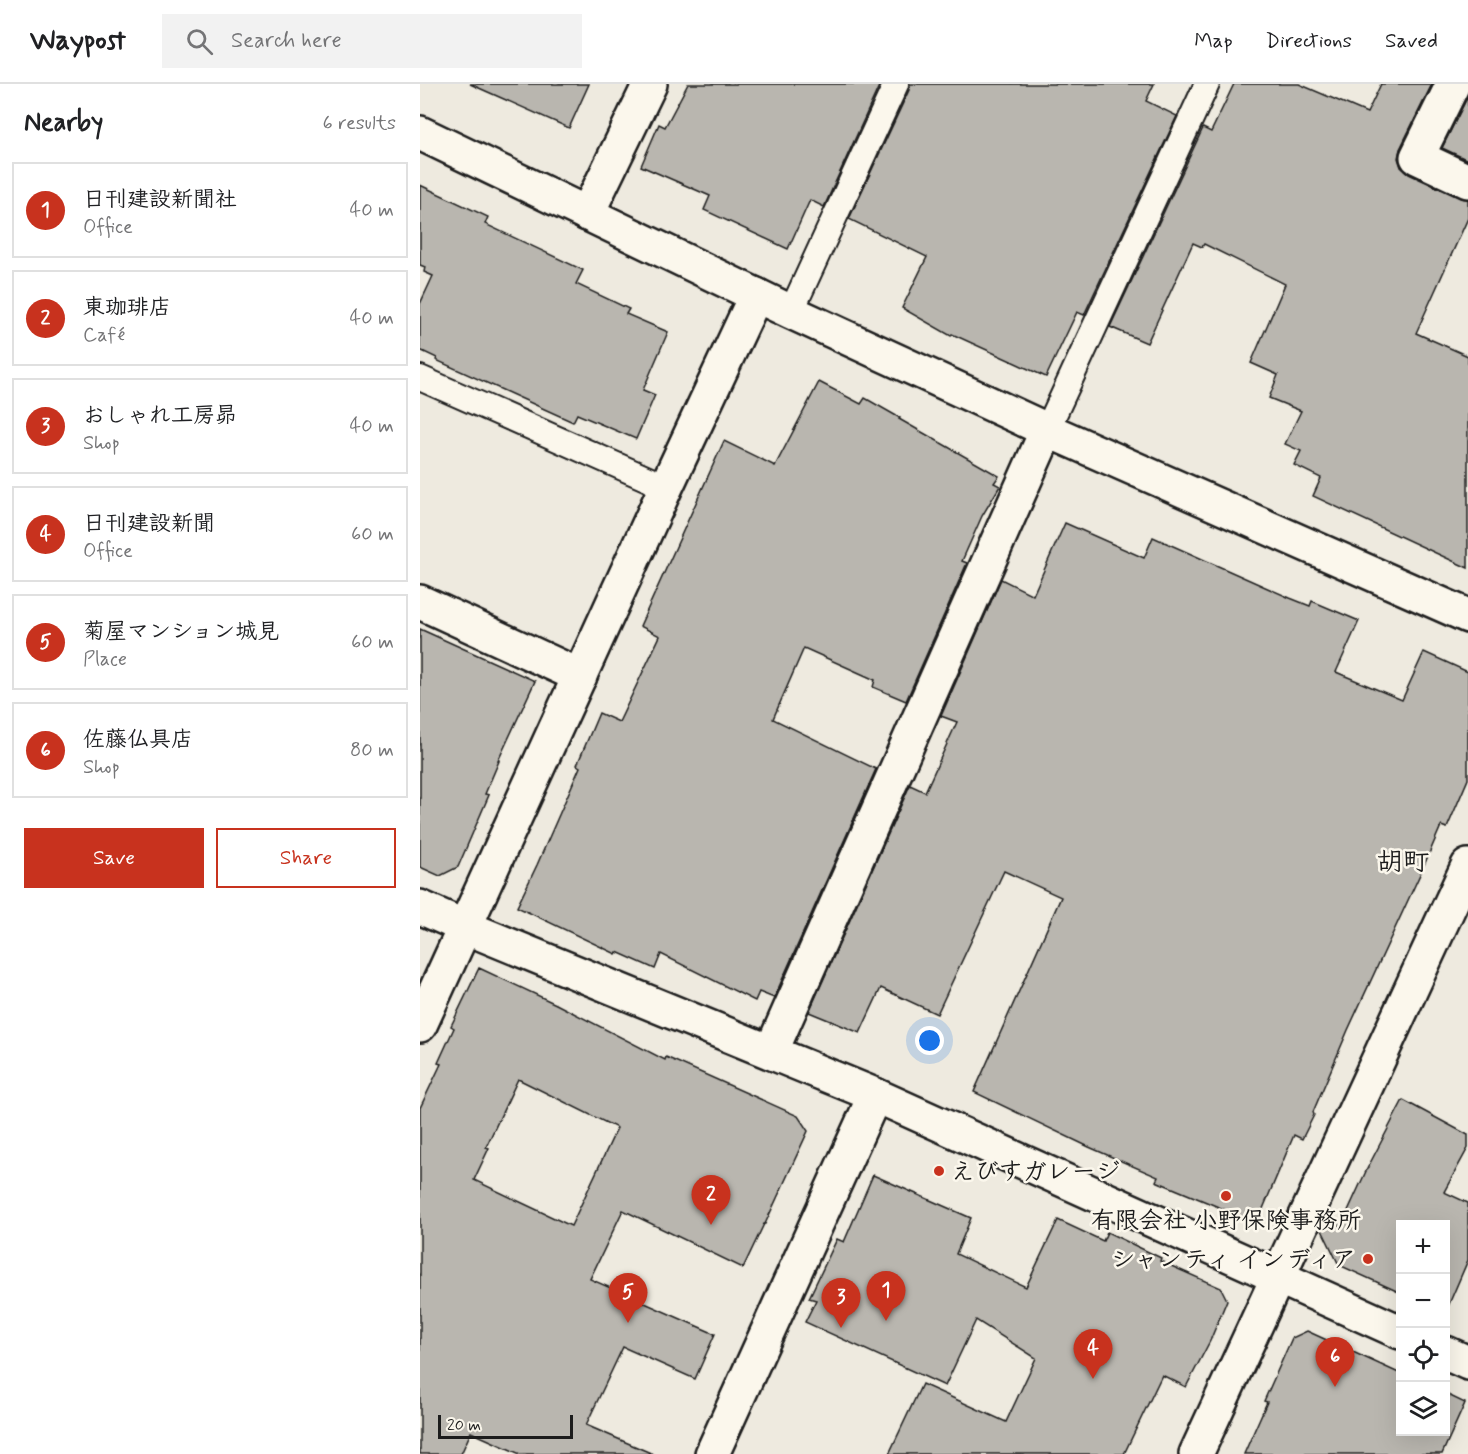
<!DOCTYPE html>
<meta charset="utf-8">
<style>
:root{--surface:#fff;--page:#f2f2f2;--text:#202124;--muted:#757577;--line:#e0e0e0;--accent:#c8321e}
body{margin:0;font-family:Mynerve,"Klee One",sans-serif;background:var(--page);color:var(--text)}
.controls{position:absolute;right:18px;bottom:18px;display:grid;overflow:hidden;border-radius:0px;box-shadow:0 6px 24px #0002}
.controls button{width:54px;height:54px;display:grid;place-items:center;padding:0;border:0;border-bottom:2px solid var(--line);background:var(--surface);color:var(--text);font:30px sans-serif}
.scale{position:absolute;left:18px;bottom:15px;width:135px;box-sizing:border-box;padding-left:6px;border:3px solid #1c1c1c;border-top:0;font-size:16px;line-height:21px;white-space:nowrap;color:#1c1c1c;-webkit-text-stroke:4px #fbf7ec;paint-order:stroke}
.you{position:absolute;left:510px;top:957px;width:21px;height:21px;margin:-15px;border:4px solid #fff;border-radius:50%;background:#1a73e8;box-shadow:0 0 0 9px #1a73e833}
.badge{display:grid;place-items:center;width:39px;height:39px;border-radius:50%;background:var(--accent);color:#fff;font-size:20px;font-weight:700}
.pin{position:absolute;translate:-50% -50px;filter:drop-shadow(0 2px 3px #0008)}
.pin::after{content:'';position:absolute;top:32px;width:21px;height:18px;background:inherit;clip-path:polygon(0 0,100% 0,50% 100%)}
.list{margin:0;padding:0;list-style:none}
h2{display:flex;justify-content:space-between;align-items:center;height:78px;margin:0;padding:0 24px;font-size:26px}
h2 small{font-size:20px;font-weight:400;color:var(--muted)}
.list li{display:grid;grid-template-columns:39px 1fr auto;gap:18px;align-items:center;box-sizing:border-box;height:96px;margin:0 12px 12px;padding:0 12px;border:2px solid var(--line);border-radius:0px}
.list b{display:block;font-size:22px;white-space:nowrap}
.list p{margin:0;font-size:20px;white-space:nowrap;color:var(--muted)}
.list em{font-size:20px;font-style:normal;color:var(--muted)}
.actions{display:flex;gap:12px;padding:18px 24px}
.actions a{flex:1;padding:14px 0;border:2px solid var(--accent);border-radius:0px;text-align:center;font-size:21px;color:var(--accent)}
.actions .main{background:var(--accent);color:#fff}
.icon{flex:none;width:33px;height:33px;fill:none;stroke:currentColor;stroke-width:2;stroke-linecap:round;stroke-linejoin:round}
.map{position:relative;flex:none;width:1048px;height:1370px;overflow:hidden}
header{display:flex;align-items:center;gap:36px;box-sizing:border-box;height:84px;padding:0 30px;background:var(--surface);border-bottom:2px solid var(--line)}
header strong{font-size:28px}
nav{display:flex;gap:33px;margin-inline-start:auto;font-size:21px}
.search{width:420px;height:54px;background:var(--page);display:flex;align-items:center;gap:15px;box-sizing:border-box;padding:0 21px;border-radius:0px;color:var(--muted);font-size:22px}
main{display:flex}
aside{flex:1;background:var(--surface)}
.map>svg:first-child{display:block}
.building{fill:#b9b6af;stroke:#1c1c1c;stroke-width:1.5;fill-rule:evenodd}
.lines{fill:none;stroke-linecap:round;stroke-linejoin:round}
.lane-casing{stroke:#1c1c1c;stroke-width:28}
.street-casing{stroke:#1c1c1c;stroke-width:38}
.secondary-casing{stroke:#1c1c1c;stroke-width:38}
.lane{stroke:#fbf7ec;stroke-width:24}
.street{stroke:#fbf7ec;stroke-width:33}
.secondary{stroke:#fbf7ec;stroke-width:33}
.poi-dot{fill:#c8321e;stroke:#fbf7ec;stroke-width:2}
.labels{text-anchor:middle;stroke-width:5;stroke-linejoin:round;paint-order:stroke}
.poi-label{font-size:24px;font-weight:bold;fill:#1c1c1c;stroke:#fbf7ec;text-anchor:start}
.neighbourhood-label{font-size:26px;font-weight:bold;fill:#1c1c1c;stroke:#fbf7ec}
</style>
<header>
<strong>Waypost</strong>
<div class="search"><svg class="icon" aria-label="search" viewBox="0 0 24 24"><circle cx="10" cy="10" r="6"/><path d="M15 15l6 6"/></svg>Search here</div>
<nav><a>Map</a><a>Directions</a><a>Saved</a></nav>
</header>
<main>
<aside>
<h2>Nearby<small>6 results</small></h2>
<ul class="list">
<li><span class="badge">1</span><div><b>日刊建設新聞社</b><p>Office</p></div><em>40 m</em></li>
<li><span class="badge">2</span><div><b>東珈琲店</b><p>Café</p></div><em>40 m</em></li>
<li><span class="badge">3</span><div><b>おしゃれ工房昴</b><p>Shop</p></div><em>40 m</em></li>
<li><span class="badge">4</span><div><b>日刊建設新聞</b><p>Office</p></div><em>60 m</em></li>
<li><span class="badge">5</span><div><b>菊屋マンション城見</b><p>Place</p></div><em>60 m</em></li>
<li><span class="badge">6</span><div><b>佐藤仏具店</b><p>Shop</p></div><em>80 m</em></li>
</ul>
<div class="actions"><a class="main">Save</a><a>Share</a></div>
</aside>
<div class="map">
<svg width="1048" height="1370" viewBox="0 0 1048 1370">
<rect width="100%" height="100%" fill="#eeeadf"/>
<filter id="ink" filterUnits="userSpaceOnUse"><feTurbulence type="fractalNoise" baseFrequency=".0167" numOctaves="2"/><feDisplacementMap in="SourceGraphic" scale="12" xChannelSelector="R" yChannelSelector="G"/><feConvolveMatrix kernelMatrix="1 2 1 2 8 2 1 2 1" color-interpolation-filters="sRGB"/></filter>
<g filter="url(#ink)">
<g class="building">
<polygon points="50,0 169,0 149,44"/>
<polygon points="268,0 460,0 404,123 390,116 368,165 284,126 290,112 221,82 239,40 245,43"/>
<polygon points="490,0 734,0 726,17 757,32 664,231 657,228 626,293 532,250 531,252 482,224 507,173 429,135 489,6"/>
<polygon points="814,0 879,0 947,29 961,0 1012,0 980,65 978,74 981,83 989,90 1040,114 1048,115 1048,134 996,249 1048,272 1048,484 893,412 901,394 874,381 881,367 865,360 881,327 849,314 858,291 831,279 865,200 784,160 782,163 773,159 727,259 690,243 783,44 791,48"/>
<polygon points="1048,12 1048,76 1022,64"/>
<polygon points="0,101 68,133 65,140 163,186 156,200 209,225 206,230 248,248 223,306 235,311 216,355 157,330 153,338 16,276 17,274 0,266 0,220 13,192 4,188 5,183 0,181"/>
<polygon points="399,298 441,320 445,314 480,334 479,335 579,392 574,399 580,402 562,432 542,477 547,479 486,617 453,603 455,596 384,564 353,635 456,685 354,914 339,908 335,917 241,870 235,885 197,868 196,870 97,823 117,781 160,683 157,681 179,629 199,638 240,552 220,542 304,357 355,382"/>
<polygon points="645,439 724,474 733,453 870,514 890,522 892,517 939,537 916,588 982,616 1004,568 1048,588 1048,695 1027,744 1021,742 1002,786 928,946 893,1028 894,1031 882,1055 874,1051 837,1139 736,1097 738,1093 669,1063 554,1008 641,813 584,787 517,930 461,904 440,949 389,928 490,701 505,708 537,638 521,632 581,495 613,511"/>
<polygon points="0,545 115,597 78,677 79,677 65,710 69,711 38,783 20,792 0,783"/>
<path d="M59,884L136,920L245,976L246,973L378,1032L388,1047L345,1140H344L323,1184L203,1126L170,1195L295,1250L275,1295L203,1263L166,1341L233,1370H100L51,1348L41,1370H0V1024L21,980L18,979L34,944L31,942ZM98,995L197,1044L151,1142L54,1096L69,1064L66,1063Z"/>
<polygon points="983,1016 1048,1051 1048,1064 1024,1108 1048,1119 1048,1176 1026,1227 1026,1140 981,1140 981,1209 919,1181 901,1144 905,1135 921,1142 947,1085"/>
<polygon points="453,1091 551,1134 536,1170 606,1203 638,1136 683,1157 687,1148 741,1174 740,1177 801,1204 807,1216 790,1257 766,1303 742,1291 704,1370 469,1370 502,1300 586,1338 616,1274 556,1236 525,1302 385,1238 396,1216 389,1214 417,1155 424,1158"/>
<polygon points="887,1247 981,1290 981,1347 1026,1347 1026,1310 1045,1319 1022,1370 824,1370 847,1318 844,1317 872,1254"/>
</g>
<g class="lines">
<g class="lane-casing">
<g id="lane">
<polyline points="371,228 476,0"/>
<polyline points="0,294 246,403"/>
<polyline points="627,346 787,0"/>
</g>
</g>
<g class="street-casing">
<g id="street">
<polyline points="1033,0 997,73 1048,97"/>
<polyline points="167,130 230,0"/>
<polyline points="0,518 160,592"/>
<polyline points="0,823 45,843 455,1011 980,1248"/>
<polyline points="0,941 246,403 336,211"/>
<polyline points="351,968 627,346"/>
<polyline points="1026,1269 1048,1279"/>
<polyline points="292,1370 455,1011"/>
<polyline points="776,1370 1048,782"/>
</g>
</g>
<g class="secondary-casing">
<polyline id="secondary" points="0,49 371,228 627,346 1048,532"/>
</g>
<use href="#lane" class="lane"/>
<use href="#street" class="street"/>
<use href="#secondary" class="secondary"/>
</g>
</g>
<g class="poi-dot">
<circle cx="519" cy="1087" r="6"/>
<circle cx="806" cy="1112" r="6"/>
<circle cx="948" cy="1175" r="6"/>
</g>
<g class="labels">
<g class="poi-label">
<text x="531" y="1095">えびすガレージ</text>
<text x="806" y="1144" text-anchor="middle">有限会社 小野保険事務所</text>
<text x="936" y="1183" text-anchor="end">シャンティ インディア</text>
</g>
<g class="neighbourhood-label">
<text x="983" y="786">胡町</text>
</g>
</g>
</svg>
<div class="controls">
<button>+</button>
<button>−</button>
<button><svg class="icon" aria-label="locate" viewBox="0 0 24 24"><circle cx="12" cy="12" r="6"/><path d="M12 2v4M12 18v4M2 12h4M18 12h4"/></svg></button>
<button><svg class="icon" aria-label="layers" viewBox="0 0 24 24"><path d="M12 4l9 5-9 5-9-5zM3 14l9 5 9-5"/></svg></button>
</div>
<div class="scale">20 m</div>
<div class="you"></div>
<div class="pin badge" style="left:466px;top:1237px">1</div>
<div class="pin badge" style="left:291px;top:1141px">2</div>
<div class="pin badge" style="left:421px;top:1244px">3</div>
<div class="pin badge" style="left:673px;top:1295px">4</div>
<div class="pin badge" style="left:208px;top:1239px">5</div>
<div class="pin badge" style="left:915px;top:1303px">6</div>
</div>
</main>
